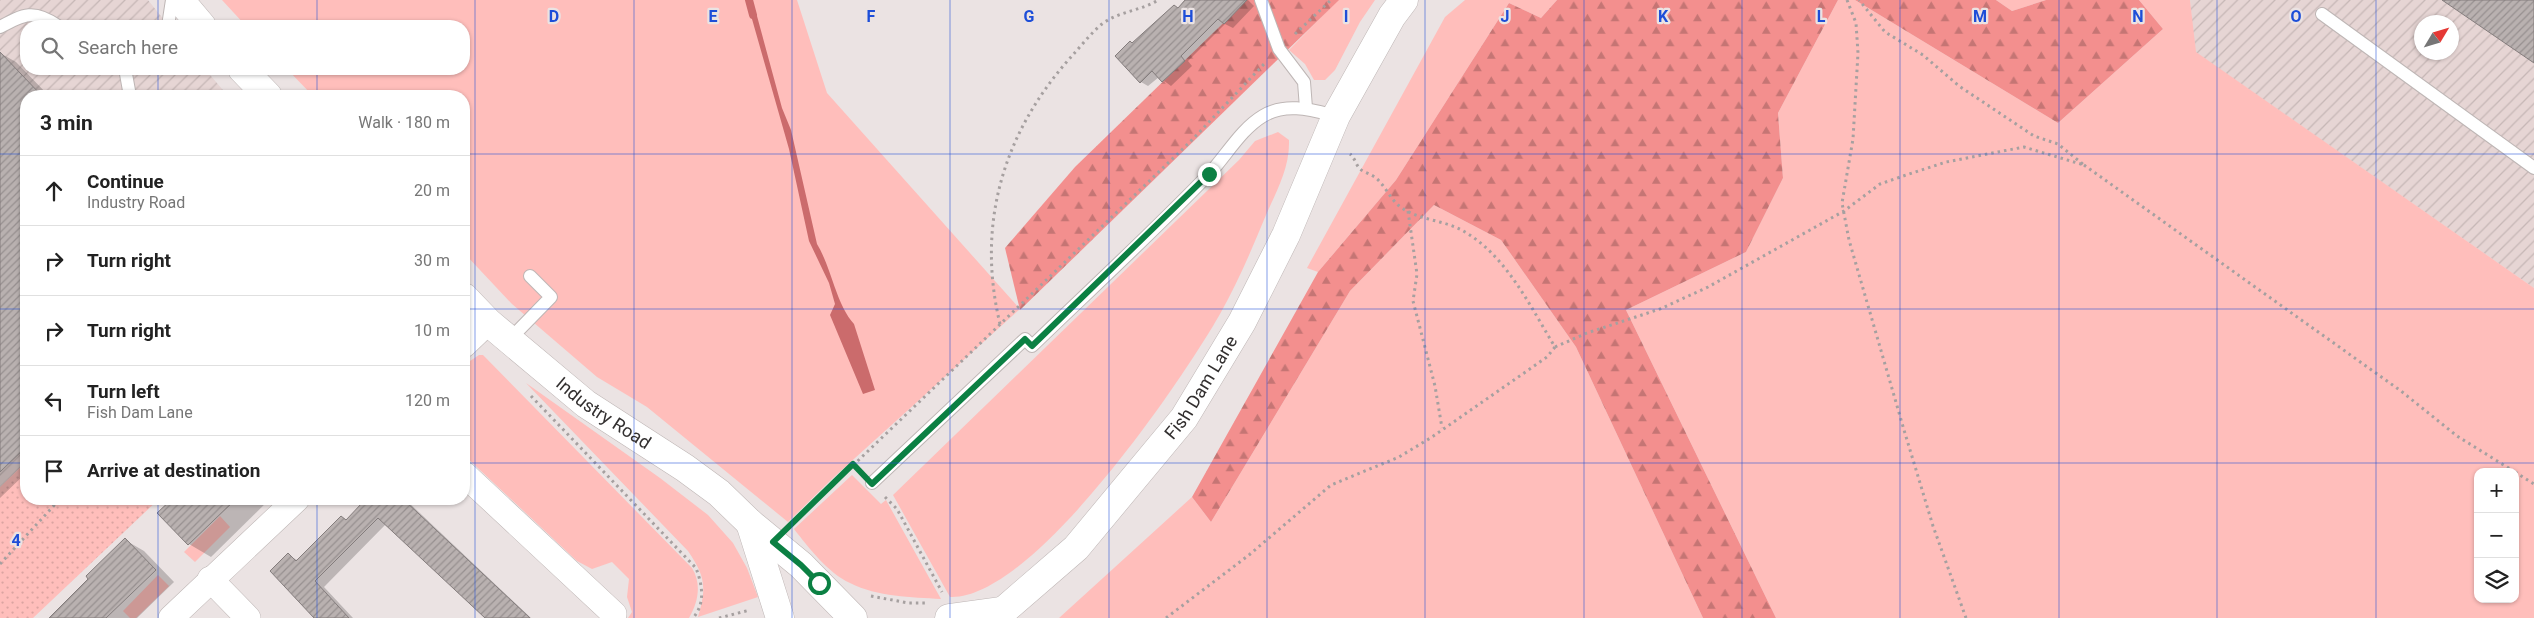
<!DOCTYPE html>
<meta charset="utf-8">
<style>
:root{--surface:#fff;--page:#f6f6f6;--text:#222;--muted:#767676;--line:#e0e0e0}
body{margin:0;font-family:Roboto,sans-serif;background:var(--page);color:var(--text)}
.controls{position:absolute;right:15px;bottom:15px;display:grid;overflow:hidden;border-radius:10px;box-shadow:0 1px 4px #0004}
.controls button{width:45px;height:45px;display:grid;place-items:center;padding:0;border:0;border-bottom:1px solid var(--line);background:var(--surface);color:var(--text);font:25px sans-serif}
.compass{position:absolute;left:2414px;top:15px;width:45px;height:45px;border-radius:50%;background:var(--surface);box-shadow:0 1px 4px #0004;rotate:52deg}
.stop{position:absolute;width:15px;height:15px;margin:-11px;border:4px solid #0b8043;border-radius:50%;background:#fff}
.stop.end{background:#0b8043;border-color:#fff;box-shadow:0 1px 5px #0008}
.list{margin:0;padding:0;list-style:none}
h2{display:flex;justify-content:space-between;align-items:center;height:65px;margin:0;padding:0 20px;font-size:21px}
h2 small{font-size:16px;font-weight:400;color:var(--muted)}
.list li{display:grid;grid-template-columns:32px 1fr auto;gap:15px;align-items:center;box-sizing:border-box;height:70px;padding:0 20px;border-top:1px solid var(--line)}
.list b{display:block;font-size:19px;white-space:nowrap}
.list p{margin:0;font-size:16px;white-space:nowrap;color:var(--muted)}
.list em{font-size:16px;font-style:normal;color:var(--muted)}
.icon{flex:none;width:28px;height:28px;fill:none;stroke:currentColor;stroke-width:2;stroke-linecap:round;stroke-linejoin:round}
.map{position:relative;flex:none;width:2534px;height:618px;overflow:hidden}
.search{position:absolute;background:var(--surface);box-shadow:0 1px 4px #0004;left:20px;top:20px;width:450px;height:55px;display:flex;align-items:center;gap:12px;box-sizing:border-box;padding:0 18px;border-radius:20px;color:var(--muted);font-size:19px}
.panel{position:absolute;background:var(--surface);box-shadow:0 1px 4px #0004;left:20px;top:90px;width:450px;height:415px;border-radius:20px}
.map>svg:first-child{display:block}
.industrial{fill:url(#industrial-furrows);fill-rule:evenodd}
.grass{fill:#ffbebb;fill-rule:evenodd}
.forest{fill:url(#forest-firs)}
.park{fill:url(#park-dots)}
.water{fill:#cb6b6c}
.shadow{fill:#0003}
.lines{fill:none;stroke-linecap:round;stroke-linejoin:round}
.stream{stroke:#cb6b6c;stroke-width:8}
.building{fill:url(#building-hatch);stroke:#847d7d}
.service-casing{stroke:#beb6b5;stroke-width:14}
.minor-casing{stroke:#beb6b5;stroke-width:26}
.tertiary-casing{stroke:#beb6b5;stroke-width:29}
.path{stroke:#a6a0a0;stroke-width:3;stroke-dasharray:2.5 4;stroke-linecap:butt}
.service{stroke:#fff;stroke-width:12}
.minor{stroke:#fff;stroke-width:25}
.tertiary{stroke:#fff;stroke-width:28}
.route{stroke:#0b8043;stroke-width:6}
.grid{fill:none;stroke:#1d4ed8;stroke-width:1;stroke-opacity:0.55}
.labels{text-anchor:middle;stroke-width:4.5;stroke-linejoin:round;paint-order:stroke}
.street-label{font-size:18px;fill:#333030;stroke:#ebe3e3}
.grid-label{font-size:16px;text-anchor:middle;font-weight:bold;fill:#1d4ed8;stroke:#ebe3e3;stroke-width:4.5;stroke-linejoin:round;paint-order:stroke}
</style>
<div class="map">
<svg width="2534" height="618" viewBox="0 0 2534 618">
<defs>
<pattern id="industrial-furrows" width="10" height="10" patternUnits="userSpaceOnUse" patternTransform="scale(1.25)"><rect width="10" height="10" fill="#e6d5d4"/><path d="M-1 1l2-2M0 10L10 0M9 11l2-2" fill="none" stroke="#c6b7b6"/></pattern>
<pattern id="forest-firs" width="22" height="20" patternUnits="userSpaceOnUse" patternTransform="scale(1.25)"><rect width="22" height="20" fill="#f38f8e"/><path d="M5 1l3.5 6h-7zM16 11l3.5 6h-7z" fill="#c57574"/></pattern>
<pattern id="park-dots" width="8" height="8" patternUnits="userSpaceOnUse" patternTransform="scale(1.25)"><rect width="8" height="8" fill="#ffbebb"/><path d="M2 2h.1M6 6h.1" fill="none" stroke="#dba4a1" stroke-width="1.8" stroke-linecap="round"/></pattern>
<pattern id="building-hatch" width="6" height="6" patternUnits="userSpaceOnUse" patternTransform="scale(1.25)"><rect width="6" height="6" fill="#b9b1b0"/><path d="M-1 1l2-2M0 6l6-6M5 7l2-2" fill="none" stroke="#979090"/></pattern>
</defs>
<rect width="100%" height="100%" fill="#ebe3e3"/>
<g class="industrial">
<polygon points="0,0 148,0 169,26 26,26 26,69 205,69 228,96 26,96 26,462 0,487"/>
<path d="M2190,0H2534V288L2195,52ZM2422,22H2452V52H2422Z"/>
</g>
<g class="grass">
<polygon points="222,0 797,0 827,93 1020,309 834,477 788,522 647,407 597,377 512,304 464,253 464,96 313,96 287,69 464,69 464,26 246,26"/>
<polygon points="1338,0 1375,0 1360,22 1335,70 1325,80 1314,80 1305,64 1289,50"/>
<polygon points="1465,0 1557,0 1541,18 1509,3 1396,180 1318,272 1307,268 1445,17"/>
<path d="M1838,0H1855L2058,123L2163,29L2139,0H2190L2196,52L2534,288V618H1776L1626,310L1746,252L1783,178L1778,113ZM2478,472H2515V599H2478Z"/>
<polygon points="1996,0 2046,0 2012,11"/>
<path d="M1278,132L1289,140C1290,167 1277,190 1266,215C1252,249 1238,282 1220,314C1182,381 1032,601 950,597L893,495L1239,160L1255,141Z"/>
<polygon points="1434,205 1501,240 1576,347 1703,618 1059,618 1192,497 1211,522 1350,291"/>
<path d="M479,355H483L692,568C702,584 698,603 689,618H628L632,612L627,597L629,579L612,562L592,569L577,561L464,455V365Z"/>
<path d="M526,383L660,478L708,515L733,543L747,568L758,597L698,617C707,587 705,576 688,551Z"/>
<path d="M852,475L881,504L886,500L941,599C911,597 878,597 850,583C828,573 809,548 794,529Z"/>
<polygon points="220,516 230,527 195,562 184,552"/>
<polygon points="158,575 169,586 136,618 130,618 123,611"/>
</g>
<g class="forest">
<polygon points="1247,0 1339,0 1020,310 1005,248 1075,167"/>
<polygon points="1557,0 1838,0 1778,113 1783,178 1746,252 1626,310 1776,618 1703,618 1576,347 1501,240 1434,205 1350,291 1211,522 1192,497 1318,272 1396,180 1509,3 1541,18"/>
<polygon points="1855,0 1996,0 2012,11 2046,0 2139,0 2163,29 2058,123"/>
</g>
<polygon class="park" points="26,462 26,499 159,499 33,618 0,618 0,487"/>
<path class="water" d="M751,5L753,6L757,16L782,108L791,130L817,244C832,269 836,304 854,324L875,390L863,394L830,315L835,304L829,283L809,241L789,149L750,12Z"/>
<g class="shadow">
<polygon points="1200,0 1248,0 1254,6 1233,28 1225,24 1188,61 1192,66 1171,86 1159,77 1148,86 1141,82 1133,44 1178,9"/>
<polygon points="0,53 16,62 49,96 26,96 26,473 0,498"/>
<polygon points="174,499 270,499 211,557 189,544 159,513"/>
<polygon points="368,499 405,499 531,618 486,618 386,524 324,587 353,618 315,618 288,555 299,561 342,517 347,520"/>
<polygon points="125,540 144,551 174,582 137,618 50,618 90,579"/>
</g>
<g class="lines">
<polyline class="stream" points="749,0 753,15"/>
</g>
<g class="building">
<polygon points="1185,0 1247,0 1224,24 1218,19 1181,56 1185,61 1162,82 1152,71 1140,83 1115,56 1130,41 1132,43 1174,5 1178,8"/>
<polygon points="2442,0 2534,0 2534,63"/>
<polygon points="0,52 42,96 26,96 26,447 0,472"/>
<polygon points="172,499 236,499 188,545 157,513"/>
<polygon points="358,499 403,499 530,618 485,618 378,518 315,581 349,618 314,618 270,571 288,553 296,561 341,516 346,520 362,503"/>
<polygon points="125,538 156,570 106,618 49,618 88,579 86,576"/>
</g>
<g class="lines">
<g class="service-casing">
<g id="service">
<polyline points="1261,0 1279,49 1304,82 1306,108"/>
<polyline points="2322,14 2534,168"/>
<polyline points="168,26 172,0"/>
<path d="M0,27C24,14 34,9 58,26"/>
<polyline points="127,69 126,74 130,96"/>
<polyline points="509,340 551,297 530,276"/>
<path d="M872,483L1025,339L1032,346C1091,289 1152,233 1209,174C1226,156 1241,129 1263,116C1286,102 1312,110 1336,116"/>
</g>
</g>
<g class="minor-casing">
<g id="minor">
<polyline points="464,345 488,322"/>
<polyline points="464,474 614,614"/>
<polyline points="210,579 248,618"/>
<polyline points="171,618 297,499"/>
</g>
</g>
<g class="tertiary-casing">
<g id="tertiary">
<polyline points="180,0 202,26"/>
<polyline points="242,69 268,96"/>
<path id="s1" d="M464,297L488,322L586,404L685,468L719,493L750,523L801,565L853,618"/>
<polyline points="750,523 780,618"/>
<polyline points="949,618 1000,611"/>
<path id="s2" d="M995,618L1076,548L1184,418L1242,322L1286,235L1336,116L1392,16L1404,0"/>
</g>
</g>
<g class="path">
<polyline points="1847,0 1856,23 1858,53 1853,139 1842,203 1849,240 1904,430 1933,526 1966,618"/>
<polyline points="1295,34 1331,0"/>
<polyline points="2084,165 2401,391 2457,436 2515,472"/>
<polyline points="1408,211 1417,274 1413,301 1435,386 1442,428"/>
<path d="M1000,324C976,224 1003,133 1071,57C1081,46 1091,33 1102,24C1119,11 1141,11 1158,0"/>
<polyline points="1555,347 1587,333 1660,309 1708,287 1844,211 1880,184 1909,174 1946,162 2024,147 2084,165 2058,144 2034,136 1959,86 1923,55 1885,32 1859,0"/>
<path d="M531,396L696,568C702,584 706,603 693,618"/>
<polyline points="2515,472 2534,484"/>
<polyline points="885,497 897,509 942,592"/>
<polyline points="792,524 1190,142 1265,63"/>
<polyline points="0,564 60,499"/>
<polyline points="871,596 908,603 926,603"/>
<polyline points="719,618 750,610"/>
<path d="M1166,618L1249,555L1331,485L1399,457L1432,437L1547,357L1555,347C1530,306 1507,257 1465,232C1444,219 1417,221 1398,205C1390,198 1385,186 1377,179C1372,174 1365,173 1360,169C1356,165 1355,158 1350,154"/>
</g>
<use href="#service" class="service"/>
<use href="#minor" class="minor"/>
<use href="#tertiary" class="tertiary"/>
</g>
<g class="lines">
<polyline class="route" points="819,583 801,565 773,542 853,464 872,484 1025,339 1032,346 1209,174"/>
</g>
<path class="grid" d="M158,0V26M317,0V26M475,0V618M634,0V618M792,0V618M950,0V618M1109,0V618M1267,0V618M1425,0V618M1584,0V618M1742,0V618M1900,0V618M2059,0V618M2217,0V618M2376,0V618M158,69V96M317,69V96M0,154H26M464,154H2534M0,309H26M464,309H2534M0,463H26M464,463H2534M158,499V618M317,499V618"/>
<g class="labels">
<g class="street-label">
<text dy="6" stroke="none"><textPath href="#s2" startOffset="311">Fish Dam Lane</textPath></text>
<text dy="6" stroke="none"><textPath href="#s1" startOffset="182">Industry Road</textPath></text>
</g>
</g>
<g class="grid-label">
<text x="554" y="22">D</text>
<text x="713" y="22">E</text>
<text x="871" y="22">F</text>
<text x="1029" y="22">G</text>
<text x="1188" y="22">H</text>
<text x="1346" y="22">I</text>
<text x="1505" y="22">J</text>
<text x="1663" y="22">K</text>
<text x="1821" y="22">L</text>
<text x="1980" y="22">M</text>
<text x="2138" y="22">N</text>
<text x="2296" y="22">O</text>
<text x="16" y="546">4</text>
</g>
</svg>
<div class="controls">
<button>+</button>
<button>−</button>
<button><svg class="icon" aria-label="layers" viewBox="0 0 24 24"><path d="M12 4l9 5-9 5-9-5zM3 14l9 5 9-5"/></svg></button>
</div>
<svg class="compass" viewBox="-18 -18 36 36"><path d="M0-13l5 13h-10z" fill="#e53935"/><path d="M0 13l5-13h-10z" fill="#767676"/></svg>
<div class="stop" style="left:819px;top:583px"></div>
<div class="stop end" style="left:1209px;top:174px"></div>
<div class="search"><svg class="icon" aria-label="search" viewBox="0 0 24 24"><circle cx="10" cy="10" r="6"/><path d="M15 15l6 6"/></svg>Search here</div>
<section class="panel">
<h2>3 min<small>Walk · 180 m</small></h2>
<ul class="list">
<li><svg class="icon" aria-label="ahead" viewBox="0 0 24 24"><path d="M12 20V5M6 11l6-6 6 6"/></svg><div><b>Continue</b><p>Industry Road</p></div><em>20 m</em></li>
<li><svg class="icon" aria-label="right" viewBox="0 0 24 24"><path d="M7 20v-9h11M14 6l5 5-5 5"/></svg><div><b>Turn right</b></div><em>30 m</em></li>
<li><svg class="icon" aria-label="right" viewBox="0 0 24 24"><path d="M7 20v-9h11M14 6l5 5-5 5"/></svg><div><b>Turn right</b></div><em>10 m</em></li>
<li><svg class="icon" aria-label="left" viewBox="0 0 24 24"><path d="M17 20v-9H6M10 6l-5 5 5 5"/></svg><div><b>Turn left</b><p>Fish Dam Lane</p></div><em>120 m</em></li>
<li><svg class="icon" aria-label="arrive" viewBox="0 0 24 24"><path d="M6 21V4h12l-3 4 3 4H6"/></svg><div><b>Arrive at destination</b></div></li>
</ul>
</section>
</div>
